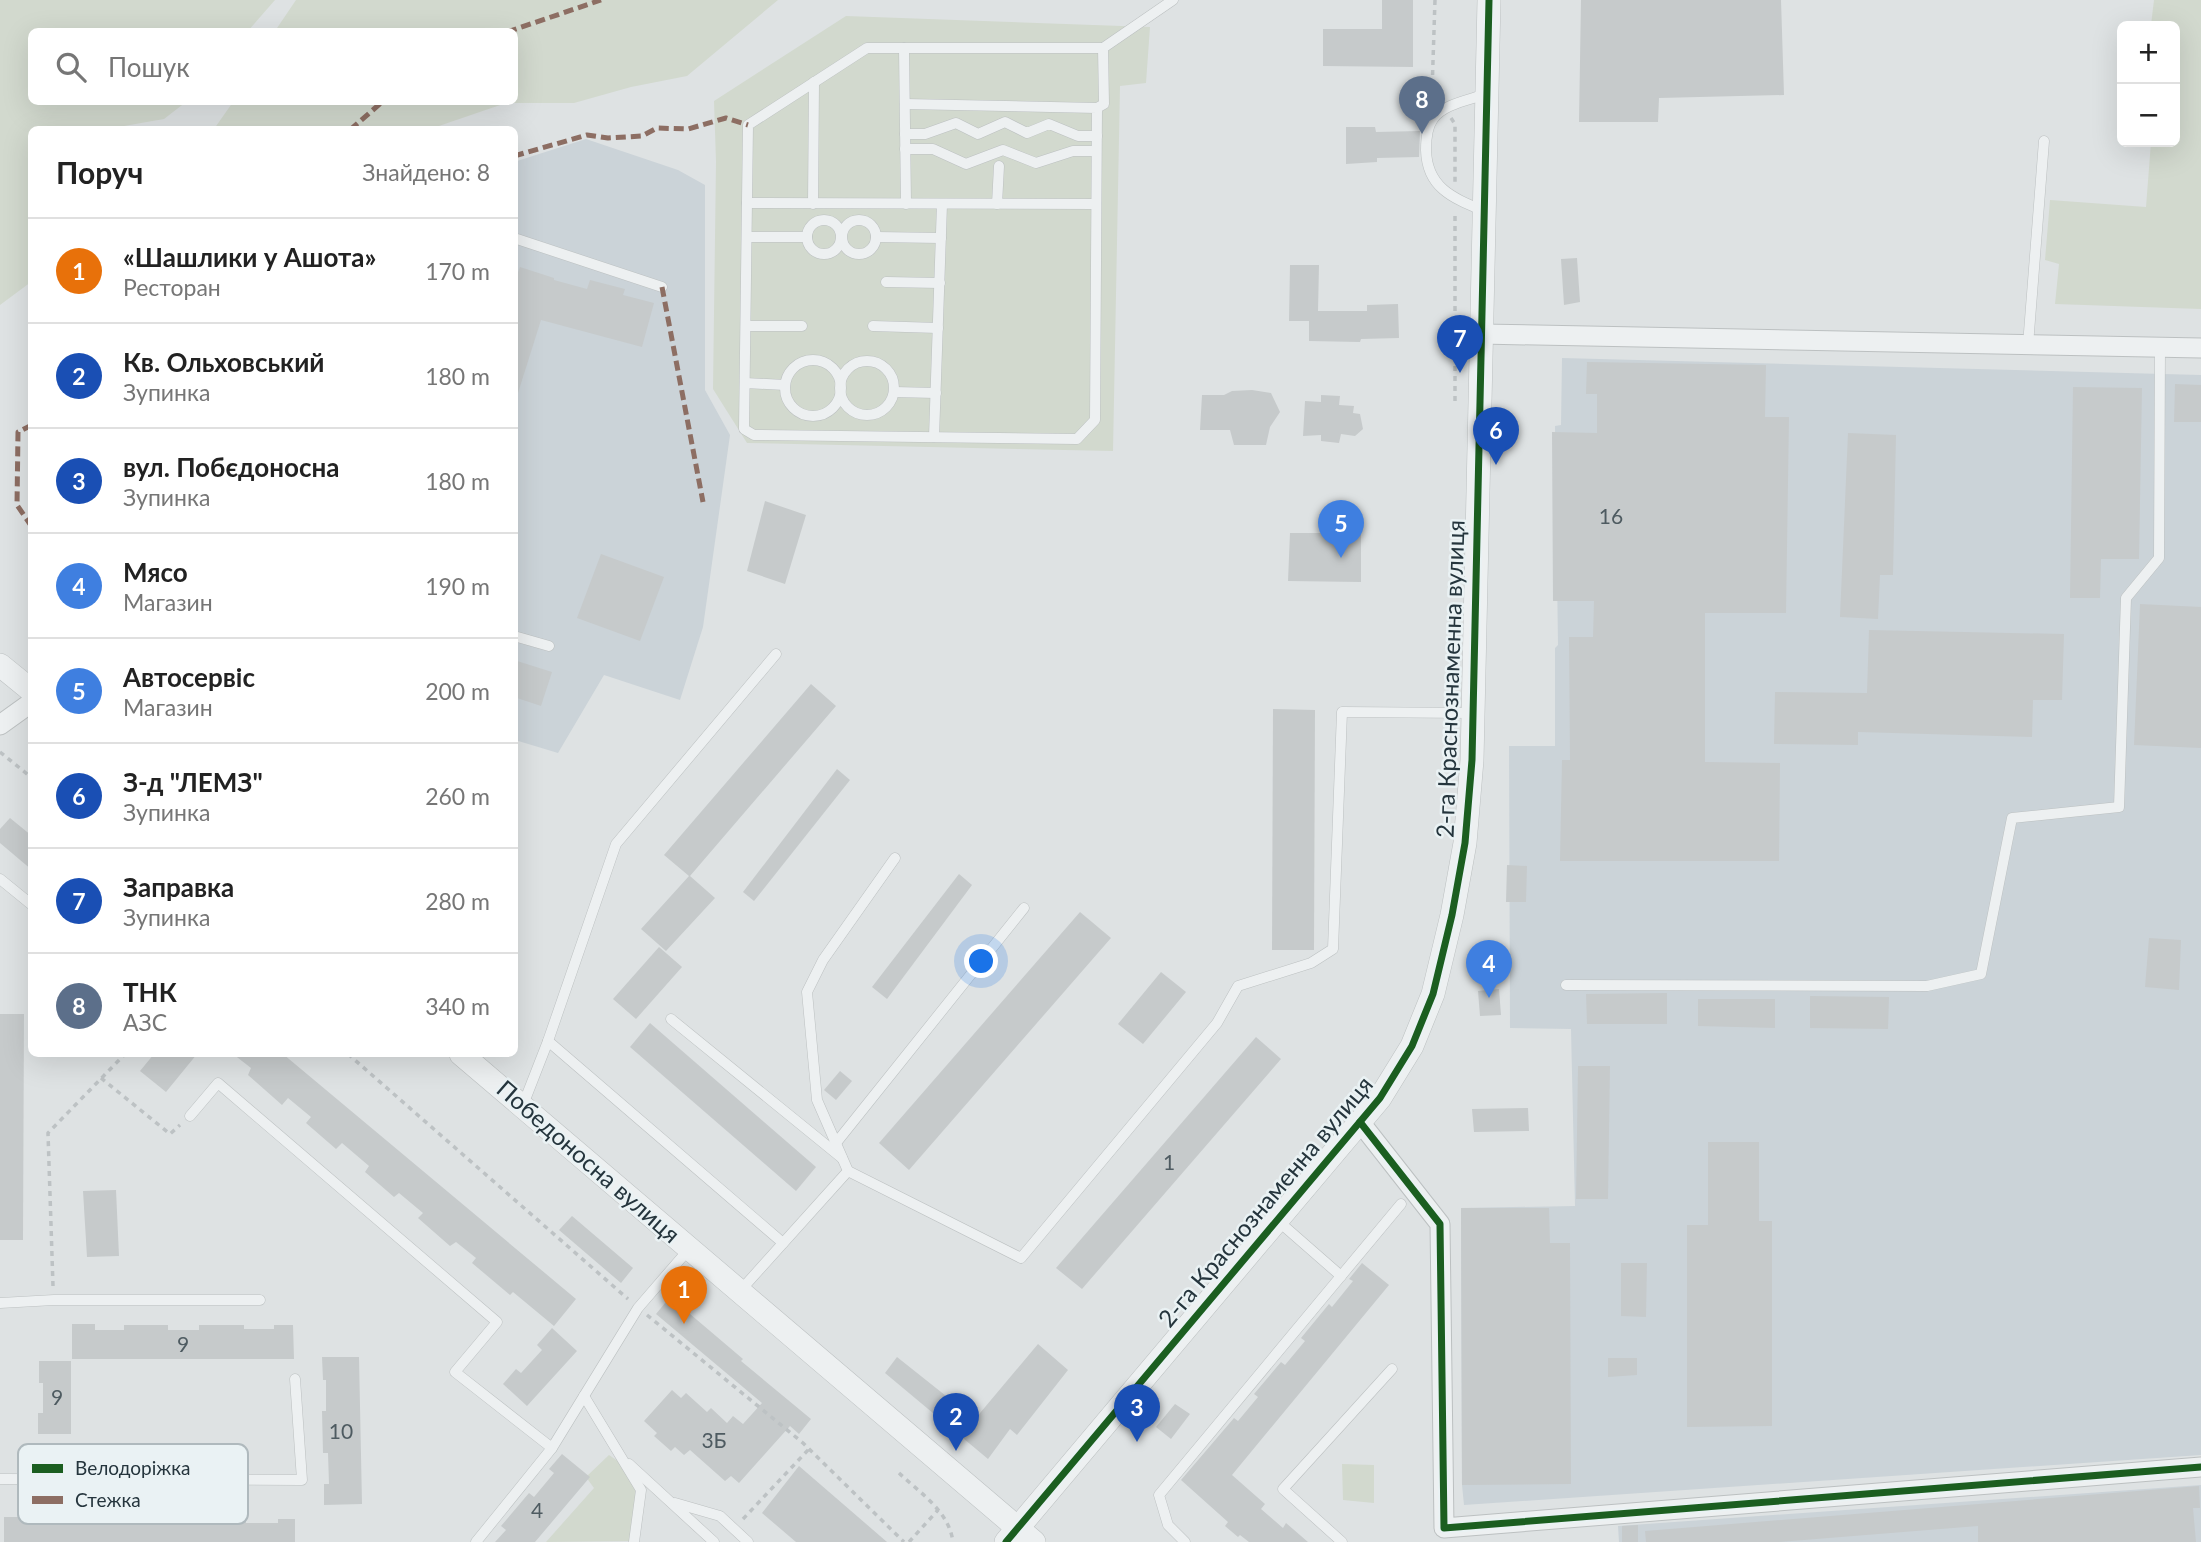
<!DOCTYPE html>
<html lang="uk">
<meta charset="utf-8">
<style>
:root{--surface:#fff;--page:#f6f6f6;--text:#222;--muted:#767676;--line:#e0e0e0;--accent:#1a73e8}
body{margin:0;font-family:Lato,sans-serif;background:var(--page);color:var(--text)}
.controls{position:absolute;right:21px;top:21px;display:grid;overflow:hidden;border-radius:10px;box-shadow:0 7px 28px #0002}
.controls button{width:63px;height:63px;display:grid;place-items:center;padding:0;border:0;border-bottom:2px solid var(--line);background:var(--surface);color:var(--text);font:35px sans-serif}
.you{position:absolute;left:982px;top:962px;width:24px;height:24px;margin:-18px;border:5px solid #fff;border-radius:50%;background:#1a73e8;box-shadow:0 0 0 10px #1a73e833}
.badge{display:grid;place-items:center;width:46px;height:46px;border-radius:50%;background:var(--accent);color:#fff;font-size:23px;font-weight:700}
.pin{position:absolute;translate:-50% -58px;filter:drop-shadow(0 2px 4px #0008)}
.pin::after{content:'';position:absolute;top:37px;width:24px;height:21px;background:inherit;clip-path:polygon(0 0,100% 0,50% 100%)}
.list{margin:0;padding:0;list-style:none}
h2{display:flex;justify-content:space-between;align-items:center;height:91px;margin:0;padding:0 28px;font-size:30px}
h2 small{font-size:23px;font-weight:400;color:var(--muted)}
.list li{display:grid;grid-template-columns:46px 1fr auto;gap:21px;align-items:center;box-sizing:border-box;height:105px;padding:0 28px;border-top:2px solid var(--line)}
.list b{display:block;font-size:26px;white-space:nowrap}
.list p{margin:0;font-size:23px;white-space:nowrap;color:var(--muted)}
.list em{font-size:23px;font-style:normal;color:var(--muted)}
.icon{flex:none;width:38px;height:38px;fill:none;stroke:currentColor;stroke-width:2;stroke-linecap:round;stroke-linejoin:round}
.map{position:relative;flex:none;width:2201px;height:1542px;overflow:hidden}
.search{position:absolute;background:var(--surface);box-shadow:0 7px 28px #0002;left:28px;top:28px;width:490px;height:77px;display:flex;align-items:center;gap:18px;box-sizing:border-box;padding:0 24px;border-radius:10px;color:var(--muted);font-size:26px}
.panel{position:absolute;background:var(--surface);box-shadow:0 7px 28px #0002;left:28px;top:126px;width:490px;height:931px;border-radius:10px}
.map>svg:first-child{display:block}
.built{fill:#cbd3d8}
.green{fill:#d2d9ce}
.building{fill:#c6cacb}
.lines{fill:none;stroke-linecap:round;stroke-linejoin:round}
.service-casing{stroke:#bcc0c1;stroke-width:11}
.minor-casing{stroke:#bcc0c1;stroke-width:21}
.tertiary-casing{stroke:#bcc0c1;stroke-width:24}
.path{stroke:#bdc2c4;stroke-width:3.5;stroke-dasharray:5 5;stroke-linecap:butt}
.service{stroke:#edf0f1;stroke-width:10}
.minor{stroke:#edf0f1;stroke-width:19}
.tertiary{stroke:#edf0f1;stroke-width:23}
.quiet{stroke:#8d6e63;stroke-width:5;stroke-dasharray:10 5;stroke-linecap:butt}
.cycleway-casing{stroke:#eaf2f4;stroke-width:11}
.cycleway{stroke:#1b5e20;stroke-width:7}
.labels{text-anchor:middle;stroke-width:5;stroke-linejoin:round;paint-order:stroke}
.number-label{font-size:21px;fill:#4e5b61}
.street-label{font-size:24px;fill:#25353d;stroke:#eaf2f4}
.key{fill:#eaf2f4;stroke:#afb9bd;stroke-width:2}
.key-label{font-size:19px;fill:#25353d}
</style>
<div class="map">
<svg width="2201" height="1542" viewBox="0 0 2201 1542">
<rect width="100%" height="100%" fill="#dee2e3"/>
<g class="built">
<polygon points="586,139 678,170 705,185 705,390 730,435 703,627 680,700 604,675 558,753 515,740 514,162"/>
<polygon points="1562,358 2201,375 2201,1455 1464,1505 1462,1485 1461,1208 1575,1206 1571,1029 1510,1028 1509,746 1555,746 1555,648 1558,645 1555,426 1561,425"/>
<polygon points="2201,1485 2201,1542 1619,1542 1618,1526"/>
</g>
<g class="green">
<polygon points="0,0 275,0 248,31 32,32 32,102 186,102 164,119 107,129 32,130 31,282 0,305"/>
<polygon points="296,0 778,0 687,76 631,87 574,103 506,103 436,127 434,129 214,129 233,102 514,102 514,32 275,31"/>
<polygon points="2154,0 2201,0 2201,309 2055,304 2059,264 2045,260 2050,200 2146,207 2151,142 2175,142 2175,26 2151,25"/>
<polygon points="846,16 1150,27 1146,83 1120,86 1113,451 747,443 713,389 716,162 714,101"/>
<polygon points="609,1455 622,1464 638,1490 631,1541 546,1542 594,1488 586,1477"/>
<polygon points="1342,1464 1374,1465 1374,1503 1343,1500"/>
</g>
<g class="building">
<polygon points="1382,0 1413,0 1413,67 1323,66 1323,29 1382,29"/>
<polygon points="1581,0 1781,0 1784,95 1659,98 1658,122 1579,122"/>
<polygon points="1346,127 1375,127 1376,132 1420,131 1419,157 1377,158 1377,162 1346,164"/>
<polygon points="1577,258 1580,302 1564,305 1561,259"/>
<polygon points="1290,265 1319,265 1318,311 1367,311 1367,305 1398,304 1399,338 1361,339 1360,342 1309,341 1309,321 1289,321"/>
<polygon points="520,267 554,278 554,280 587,289 590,280 625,289 623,295 654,303 642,347 541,320 518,393 514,392 514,283"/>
<polygon points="1587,362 1766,365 1765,417 1789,417 1786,613 1705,613 1705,762 1780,763 1779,861 1560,861 1562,760 1570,760 1569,637 1593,637 1594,601 1553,601 1552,432 1597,433 1597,394 1586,394"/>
<polygon points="2175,384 2201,385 2201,422 2174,422"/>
<polygon points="2073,387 2142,388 2139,559 2101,559 2100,598 2070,598"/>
<polygon points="1252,390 1271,393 1280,412 1270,427 1266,445 1234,445 1230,430 1200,430 1202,395 1224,395 1232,391"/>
<polygon points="1321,395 1340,396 1339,405 1354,406 1353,413 1360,414 1363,429 1355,436 1341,434 1339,443 1321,441 1321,435 1303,436 1305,401 1321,402"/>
<polygon points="1848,433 1896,435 1893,575 1880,575 1878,619 1840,617"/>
<polygon points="765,501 806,515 785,584 747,571"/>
<polygon points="1290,533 1361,533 1361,582 1288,581"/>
<polygon points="601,554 664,577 640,641 577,618"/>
<polygon points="2140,604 2201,607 2201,748 2134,745"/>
<polygon points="1869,630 2064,634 2062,700 2033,700 2032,737 1858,732 1858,745 1774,744 1775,692 1867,693"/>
<polygon points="514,660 552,672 541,706 514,697"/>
<polygon points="811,684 836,706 690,876 715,898 666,951 641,929 689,876 664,855"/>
<polygon points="1273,709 1315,710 1314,950 1272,950"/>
<polygon points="837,769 850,780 754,901 743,892"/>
<polygon points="10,818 32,836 32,870 0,843 0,829"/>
<polygon points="1507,865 1527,866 1526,902 1506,902"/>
<polygon points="959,874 972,885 887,999 872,987"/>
<polygon points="1080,912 1111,938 909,1170 879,1143"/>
<polygon points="2149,938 2181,940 2179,990 2145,987"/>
<polygon points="659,947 682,967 636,1019 613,999"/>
<polygon points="1161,972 1186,992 1143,1044 1118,1024"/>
<polygon points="1499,989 1501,1015 1480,1016 1478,991"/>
<polygon points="1667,993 1667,1024 1587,1024 1586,994"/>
<polygon points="1810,996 1889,997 1888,1029 1810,1028"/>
<polygon points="1698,999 1775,999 1775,1028 1698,1026"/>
<polygon points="0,1014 24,1014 23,1240 0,1240"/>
<polygon points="650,1023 816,1167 796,1191 630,1047"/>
<polygon points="1256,1037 1281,1059 1082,1289 1056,1268"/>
<polygon points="154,1054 197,1054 166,1092 140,1071"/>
<polygon points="233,1054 283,1054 576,1299 554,1326 513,1292 510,1295 472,1263 476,1258 456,1242 450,1246 418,1218 423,1213 399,1193 394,1197 365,1172 369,1166 342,1143 336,1149 306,1123 311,1117 288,1098 282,1105 248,1075 251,1068"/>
<polygon points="1578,1066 1610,1066 1608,1199 1576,1199"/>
<polygon points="840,1071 852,1081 836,1100 824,1090"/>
<polygon points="1528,1108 1529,1131 1474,1132 1472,1109"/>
<polygon points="1708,1142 1759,1142 1759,1221 1772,1221 1772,1426 1687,1427 1687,1225 1708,1225"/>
<polygon points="116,1190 119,1256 87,1257 83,1191"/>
<polygon points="1461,1208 1549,1208 1550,1243 1570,1243 1571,1484 1462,1485"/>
<polygon points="572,1216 633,1268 621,1283 559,1230"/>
<polygon points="1362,1263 1389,1285 1232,1475 1265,1504 1261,1509 1283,1528 1286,1523 1308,1542 1249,1542 1240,1535 1238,1537 1225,1526 1228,1522 1181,1480 1234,1418 1238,1421 1258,1397 1254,1394 1281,1362 1285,1365 1305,1341 1301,1338 1329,1304 1332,1307 1353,1281 1349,1279"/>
<polygon points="1621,1263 1647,1263 1646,1317 1621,1316"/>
<polygon points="670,1297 743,1359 741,1361 811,1419 799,1434 790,1426 739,1483 731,1476 725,1481 690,1450 684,1455 675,1447 671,1451 654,1436 657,1433 644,1421 672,1390 681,1398 686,1393 707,1412 711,1408 727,1423 733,1416 743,1424 762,1403 656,1314"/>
<polygon points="72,1324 95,1324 95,1330 124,1330 124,1325 168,1325 168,1330 199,1330 199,1325 244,1325 244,1329 274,1329 274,1325 293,1325 294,1359 72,1359"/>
<polygon points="552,1328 577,1351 527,1406 503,1384 516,1369 521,1373 542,1350 537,1345"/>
<polygon points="1038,1344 1068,1370 1017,1435 1010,1429 988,1459 885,1373 897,1357 975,1419"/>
<polygon points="322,1357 359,1357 362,1504 324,1505 324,1484 329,1484 328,1453 323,1453 322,1411 326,1411 326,1380 323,1380"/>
<polygon points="1608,1358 1637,1358 1637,1375 1608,1377"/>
<polygon points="39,1361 71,1361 71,1434 38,1434 38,1413 43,1413 43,1383 39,1383"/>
<polygon points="1175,1404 1190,1414 1171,1439 1156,1427"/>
<polygon points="562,1454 590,1477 535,1542 495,1542 506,1530 501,1526 529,1493 534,1497 554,1473 549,1469"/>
<polygon points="799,1466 887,1542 796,1542 762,1513"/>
<polygon points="2199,1486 2200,1508 2193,1508 2196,1542 1978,1542 1978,1526 1779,1542 1646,1542 1645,1531"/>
<polygon points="4,1517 26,1517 26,1521 56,1521 56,1517 99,1518 99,1522 130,1522 130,1518 172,1518 172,1523 201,1523 201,1518 246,1518 246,1523 278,1523 278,1519 295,1519 295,1542 4,1542"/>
<polygon points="1638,1525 1638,1542 1622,1542 1622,1526"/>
</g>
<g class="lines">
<g class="service-casing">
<g id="service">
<polyline points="904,48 906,204"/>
<polyline points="1103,48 1173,0"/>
<polyline points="905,104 1097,108 1104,104 1103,48 867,48 748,125 744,429 754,435 1077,439 1095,420 1097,108"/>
<polyline points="905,134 925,134 956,123 978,134 1005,122 1027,133 1049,124 1078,136 1097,136"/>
<polyline points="905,149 933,149 966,164 1003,150 1036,163 1073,151 1096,151"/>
<polyline points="747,203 1096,204"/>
<polyline points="813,204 814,82"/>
<polyline points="997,204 999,166"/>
<path d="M1484,211C1453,198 1427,188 1426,150C1426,140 1427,127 1433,119C1443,104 1470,100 1486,94"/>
<circle cx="824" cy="237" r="17"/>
<circle cx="859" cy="237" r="17"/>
<polyline points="747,237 807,237"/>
<polyline points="876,237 941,238"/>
<polyline points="514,238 662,287"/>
<polyline points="886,282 940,283"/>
<polyline points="746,326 802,326"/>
<polyline points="873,326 938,328"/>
<polyline points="2028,345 2044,141"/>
<circle cx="813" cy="388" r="28"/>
<circle cx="867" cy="388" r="27"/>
<polyline points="745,383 785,385"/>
<polyline points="894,392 936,393"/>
<polyline points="934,437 942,204"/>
<polyline points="514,636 549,646"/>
<polyline points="0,879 32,905"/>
<polyline points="1566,985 1927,986 1981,974 2012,818 2119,807 2126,598 2159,558 2160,348"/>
<polyline points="671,1019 842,1158"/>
<polyline points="548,1041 783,1243"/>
<polyline points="523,1105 548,1041 616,844 776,654"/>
<polyline points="190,1116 218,1083 497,1322 455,1372 552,1448"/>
<polyline points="836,1143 1024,908"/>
<polyline points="848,1171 817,1100 807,992 823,960 895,858"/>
<polyline points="1341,1276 1401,1204"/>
<polyline points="740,1291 848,1171 1021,1258 1217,1023 1238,986 1311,963 1333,949 1342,712 1472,713"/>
<polyline points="0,1303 54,1300 260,1300"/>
<polyline points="584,1396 641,1490 634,1542"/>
<polyline points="629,1464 714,1542"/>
<polyline points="0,1479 302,1480 295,1379"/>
<polyline points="675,1503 720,1516 748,1542"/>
<polyline points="476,1542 552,1448 638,1308 689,1249"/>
<polyline points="1185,1542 1168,1525 1159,1495 1341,1276 1277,1220"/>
<polyline points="1342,1542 1283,1489 1392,1369"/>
</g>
</g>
<g class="minor-casing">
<g id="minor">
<polyline points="1481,334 2201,348"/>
<polyline points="0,725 32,702"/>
<polyline points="1360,1122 1440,1224 1444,1528 2201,1467"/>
</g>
</g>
<g class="tertiary-casing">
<g id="tertiary">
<polyline points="0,665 32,691"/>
<polyline points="461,1054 1034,1542"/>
<polyline points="1006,1542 1380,1098 1412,1046 1433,994 1452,915 1465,843 1472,760 1489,0"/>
</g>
</g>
<g class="path">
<polyline points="1435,0 1432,92 1436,98"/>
<polyline points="1451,118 1455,124 1455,183"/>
<polyline points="1455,401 1455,211"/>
<polyline points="0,752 32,778"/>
<polyline points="348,1054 628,1299"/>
<polyline points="101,1078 170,1134 180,1125"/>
<polyline points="53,1286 48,1133 125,1054"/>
<polyline points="647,1315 803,1443 904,1542"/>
<path d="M899,1473C920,1493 949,1511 953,1542"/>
<polyline points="743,1519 809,1449"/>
<polyline points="909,1542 938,1510"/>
</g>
<use href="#service" class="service"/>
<use href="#minor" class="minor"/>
<use href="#tertiary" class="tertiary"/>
<g class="quiet">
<polyline points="507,32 601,0"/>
<polyline points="350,130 382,102"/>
<polyline points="514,156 587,135 608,138 642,136 657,128 688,129 726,118 748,125"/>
<polyline points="662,287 703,502"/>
<polyline points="32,425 18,432 17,505 32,527"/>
</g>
<g class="cycleway-casing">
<g id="cycleway">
<polyline points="1360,1122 1440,1224 1444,1528 2201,1467"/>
<polyline points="1006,1542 1380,1098 1412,1046 1433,994 1452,915 1465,843 1472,760 1489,0"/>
</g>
</g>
<use href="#cycleway" class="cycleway"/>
</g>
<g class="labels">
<g class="number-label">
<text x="1611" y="524">16</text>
<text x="1169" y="1170">1</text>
<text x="183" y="1352">9</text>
<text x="57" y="1405">9</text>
<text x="341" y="1439">10</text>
<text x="714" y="1448">3Б</text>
<text x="537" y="1518">4</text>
</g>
<g class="street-label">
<text transform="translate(1451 679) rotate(-88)" y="8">2-га Краснознаменна вулиця</text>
<text transform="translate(588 1162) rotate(41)" y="8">Победоносна вулиця</text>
<text transform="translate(1266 1202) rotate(-50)" y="8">2-га Краснознаменна вулиця</text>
</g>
</g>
<rect x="18" y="1444" width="230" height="80" rx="10" class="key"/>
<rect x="32" y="1464" width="31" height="9" fill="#1b5e20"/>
<rect x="32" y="1496" width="31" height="8" fill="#8d6e63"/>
<g class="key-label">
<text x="75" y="1475">Велодоріжка</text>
<text x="75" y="1507">Стежка</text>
</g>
</svg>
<div class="controls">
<button>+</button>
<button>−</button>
</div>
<div class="you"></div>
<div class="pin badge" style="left:684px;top:1324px;background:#e8710a">1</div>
<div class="pin badge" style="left:956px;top:1451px;background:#1a4fb4">2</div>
<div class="pin badge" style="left:1137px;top:1442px;background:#1a4fb4">3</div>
<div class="pin badge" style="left:1489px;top:998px;background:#3f7fe0">4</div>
<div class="pin badge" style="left:1341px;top:558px;background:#3f7fe0">5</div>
<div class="pin badge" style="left:1496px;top:465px;background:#1a4fb4">6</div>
<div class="pin badge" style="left:1460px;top:373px;background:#1a4fb4">7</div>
<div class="pin badge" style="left:1422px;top:134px;background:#5c6f8a">8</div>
<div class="search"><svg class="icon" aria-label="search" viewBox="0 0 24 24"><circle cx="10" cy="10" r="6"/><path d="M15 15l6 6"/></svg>Пошук</div>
<section class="panel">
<h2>Поруч<small>Знайдено: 8</small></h2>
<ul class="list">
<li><span class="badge" style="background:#e8710a">1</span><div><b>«Шашлики у Ашота»</b><p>Ресторан</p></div><em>170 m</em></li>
<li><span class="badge" style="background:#1a4fb4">2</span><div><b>Кв. Ольховський</b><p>Зупинка</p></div><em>180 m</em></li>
<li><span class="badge" style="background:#1a4fb4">3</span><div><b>вул. Побєдоносна</b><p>Зупинка</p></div><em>180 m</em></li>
<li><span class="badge" style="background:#3f7fe0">4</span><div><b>Мясо</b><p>Магазин</p></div><em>190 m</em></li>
<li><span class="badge" style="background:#3f7fe0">5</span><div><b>Автосервіс</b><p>Магазин</p></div><em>200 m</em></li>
<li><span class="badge" style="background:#1a4fb4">6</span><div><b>З-д &quot;ЛЕМЗ&quot;</b><p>Зупинка</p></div><em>260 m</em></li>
<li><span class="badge" style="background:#1a4fb4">7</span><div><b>Заправка</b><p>Зупинка</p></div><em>280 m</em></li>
<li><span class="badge" style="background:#5c6f8a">8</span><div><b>ТНК</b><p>АЗС</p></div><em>340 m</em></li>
</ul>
</section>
</div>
